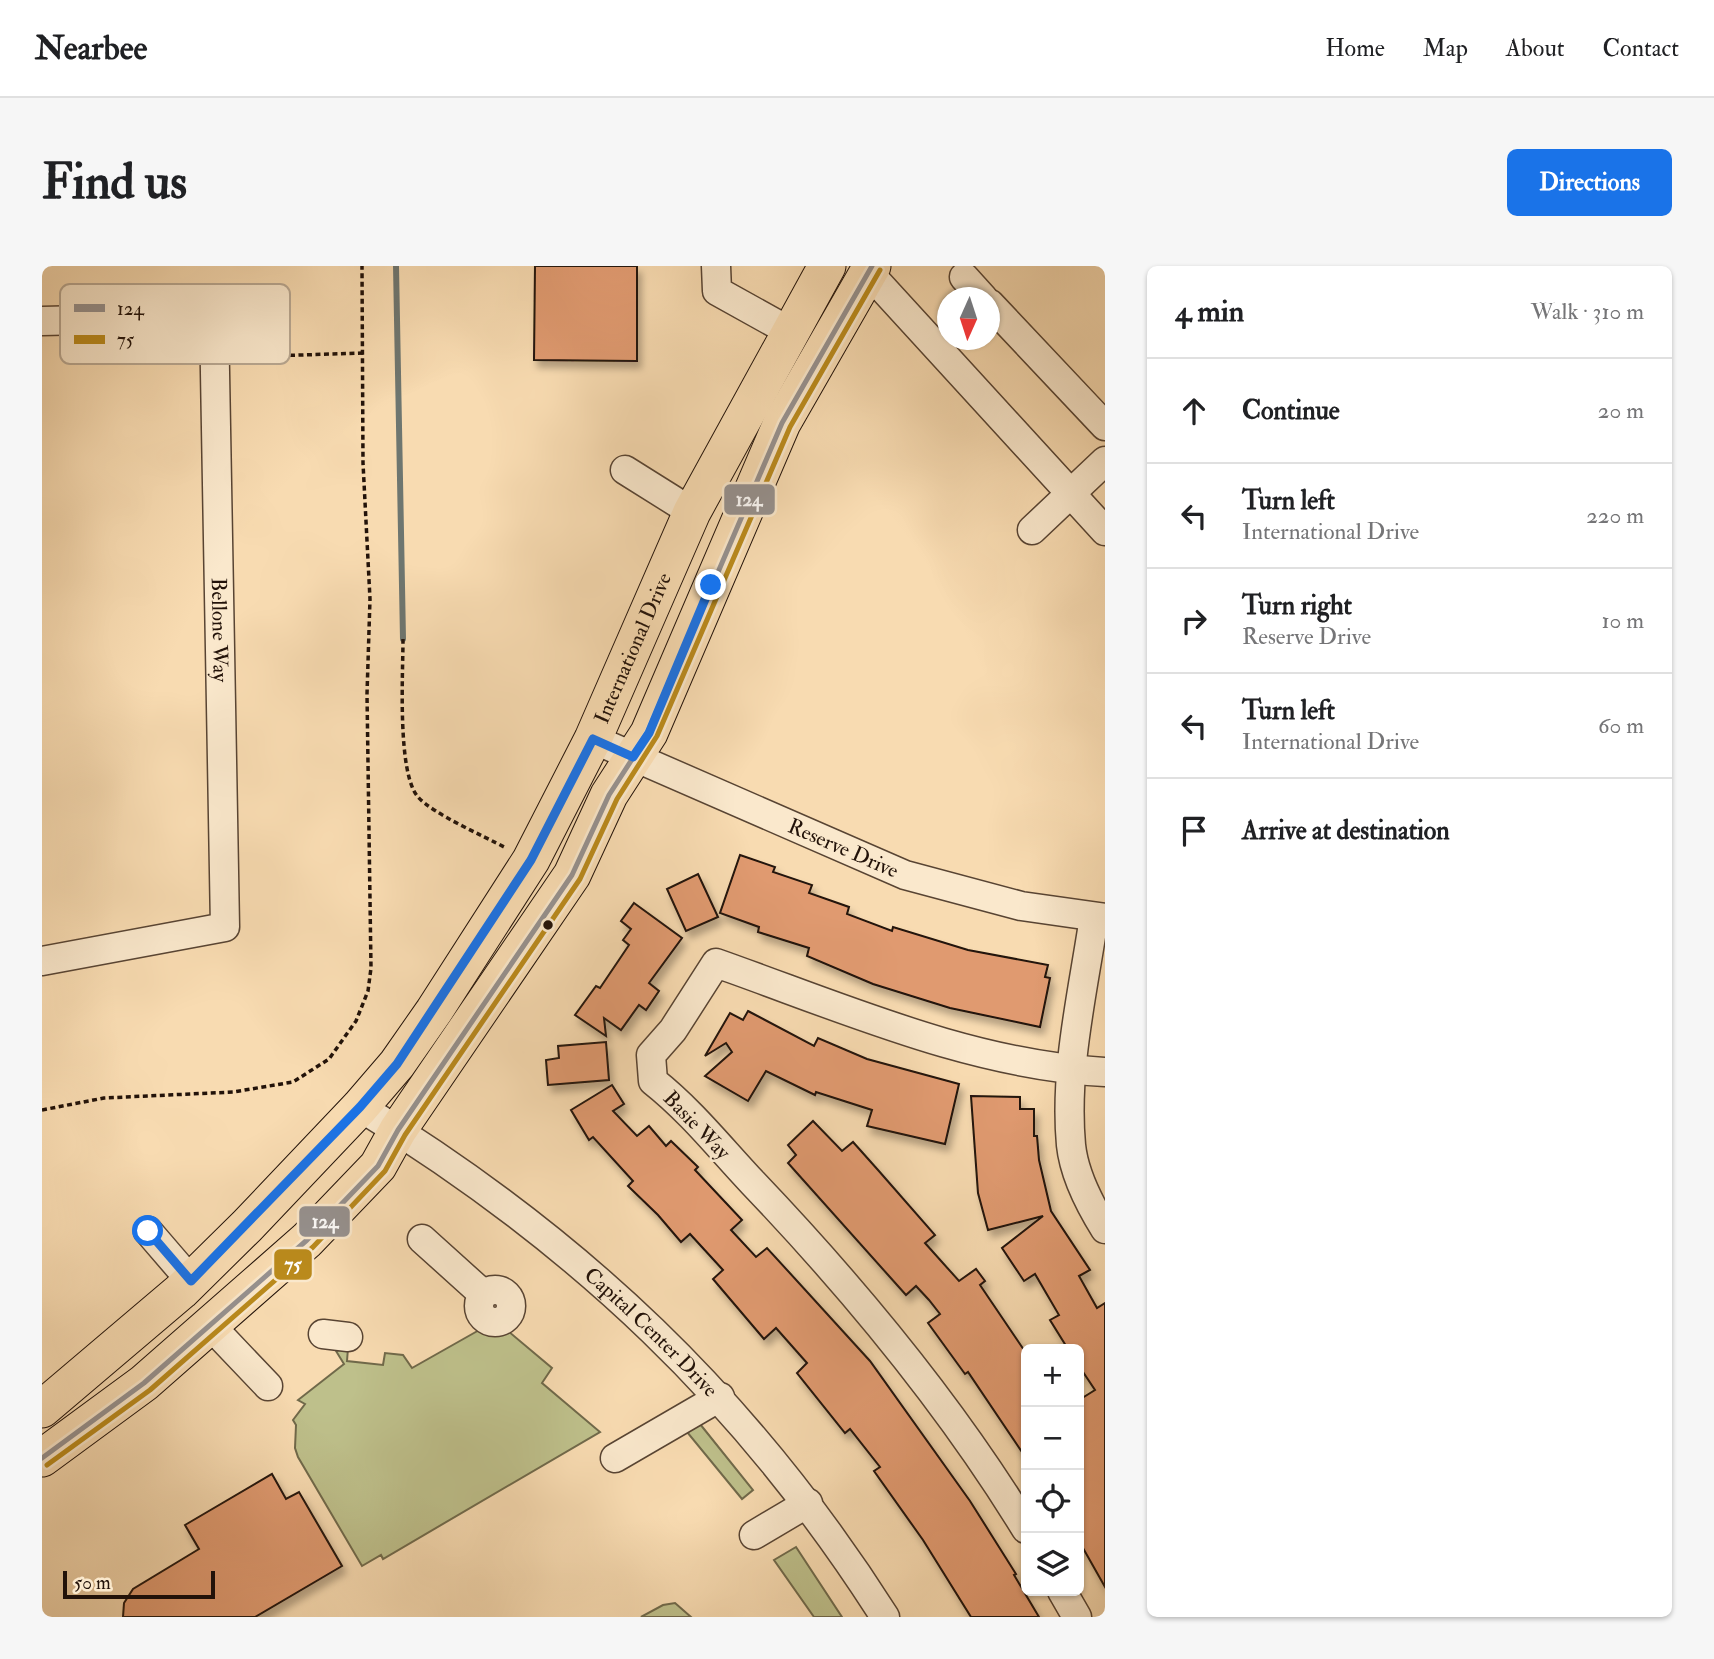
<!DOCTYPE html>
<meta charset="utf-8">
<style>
:root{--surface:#fff;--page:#f6f6f6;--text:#202124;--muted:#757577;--line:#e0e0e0;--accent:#1a73e8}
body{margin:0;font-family:"IM FELL Double Pica",serif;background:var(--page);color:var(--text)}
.controls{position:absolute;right:21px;bottom:21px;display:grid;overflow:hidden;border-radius:10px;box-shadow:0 2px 5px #0004}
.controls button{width:63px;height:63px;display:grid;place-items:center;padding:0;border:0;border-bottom:2px solid var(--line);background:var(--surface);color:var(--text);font:35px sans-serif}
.compass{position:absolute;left:895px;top:21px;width:63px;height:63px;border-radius:50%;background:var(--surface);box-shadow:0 2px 5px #0004;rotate:183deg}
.scale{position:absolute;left:21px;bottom:18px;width:152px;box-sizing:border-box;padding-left:7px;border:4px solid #221209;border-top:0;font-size:19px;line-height:24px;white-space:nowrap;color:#221209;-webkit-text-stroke:5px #fae8cc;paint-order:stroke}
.stop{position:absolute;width:21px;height:21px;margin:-16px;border:5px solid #1a73e8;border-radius:50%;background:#fff}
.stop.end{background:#1a73e8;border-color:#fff;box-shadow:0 2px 7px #0008}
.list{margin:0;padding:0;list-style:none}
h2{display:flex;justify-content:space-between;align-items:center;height:91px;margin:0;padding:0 28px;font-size:30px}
h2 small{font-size:23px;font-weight:400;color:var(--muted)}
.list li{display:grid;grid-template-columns:46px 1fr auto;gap:21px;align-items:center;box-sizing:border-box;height:105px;padding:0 28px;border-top:2px solid var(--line)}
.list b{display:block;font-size:26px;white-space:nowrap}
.list p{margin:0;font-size:23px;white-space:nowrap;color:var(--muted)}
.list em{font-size:23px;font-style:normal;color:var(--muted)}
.icon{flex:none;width:38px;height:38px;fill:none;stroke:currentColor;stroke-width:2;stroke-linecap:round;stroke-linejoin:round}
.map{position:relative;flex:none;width:1063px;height:1351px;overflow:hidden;border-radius:10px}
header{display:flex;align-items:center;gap:42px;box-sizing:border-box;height:98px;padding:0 35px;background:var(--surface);border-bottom:2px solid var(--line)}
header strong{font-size:33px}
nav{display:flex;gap:38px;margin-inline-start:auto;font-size:24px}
.intro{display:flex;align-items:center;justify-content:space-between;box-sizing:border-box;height:168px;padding:0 42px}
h1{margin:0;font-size:49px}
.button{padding:18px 32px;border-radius:10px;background:var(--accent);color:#fff;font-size:24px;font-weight:700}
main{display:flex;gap:42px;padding:0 42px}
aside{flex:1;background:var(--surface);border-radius:10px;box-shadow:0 2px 5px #0004}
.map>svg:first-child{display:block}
.green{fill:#bec08b;stroke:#70694a;stroke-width:2}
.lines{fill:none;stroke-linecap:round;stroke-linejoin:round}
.stream{stroke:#6e7670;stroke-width:6}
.building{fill:#e09a6f;stroke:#221209;stroke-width:2;filter:url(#shadow)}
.minor-casing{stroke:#584433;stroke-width:31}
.major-casing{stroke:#221209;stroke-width:39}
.path{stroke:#221209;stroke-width:3.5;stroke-dasharray:5 3.5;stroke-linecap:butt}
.minor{stroke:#fae8cc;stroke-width:28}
.major{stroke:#f8dbb1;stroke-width:37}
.bus-1-casing{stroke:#fae8cc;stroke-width:10}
.bus-2-casing{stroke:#fae8cc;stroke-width:10}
.bus-1{stroke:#96918f;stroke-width:5}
.bus-2{stroke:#ba8a1c;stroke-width:5}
.route{stroke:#1a73e8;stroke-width:9}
.bus-dot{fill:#221209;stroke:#fae8cc;stroke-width:2.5}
.labels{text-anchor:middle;stroke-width:5;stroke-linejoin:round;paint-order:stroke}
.street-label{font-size:21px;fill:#221209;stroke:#fae8cc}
.key{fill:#fae8cc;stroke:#b9a892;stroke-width:2}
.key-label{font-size:19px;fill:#221209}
.line-badge{stroke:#fae8cc;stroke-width:2.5}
.badge-label{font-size:19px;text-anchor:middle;font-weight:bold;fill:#fff}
</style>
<header>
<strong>Nearbee</strong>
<nav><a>Home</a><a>Map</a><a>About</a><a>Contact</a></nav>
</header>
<div class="intro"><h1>Find us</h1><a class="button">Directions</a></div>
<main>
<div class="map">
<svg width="1063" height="1351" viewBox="0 0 1063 1351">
<defs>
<filter id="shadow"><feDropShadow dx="4" dy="7" stdDeviation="3.5" flood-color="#0004"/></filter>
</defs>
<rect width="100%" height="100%" fill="#f8dbb1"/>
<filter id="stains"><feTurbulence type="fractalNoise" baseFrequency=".00286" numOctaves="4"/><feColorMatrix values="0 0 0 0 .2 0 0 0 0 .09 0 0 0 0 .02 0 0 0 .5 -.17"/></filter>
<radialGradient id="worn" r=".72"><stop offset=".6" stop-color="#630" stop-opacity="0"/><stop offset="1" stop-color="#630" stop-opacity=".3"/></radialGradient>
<g class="green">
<polygon points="439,1063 453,1069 466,1065 510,1102 500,1117 558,1166 341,1293 339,1289 320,1300 256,1191 253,1182 254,1159 251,1154 263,1138 256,1134 302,1098 294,1085 306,1082 305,1095 341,1099 343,1087 361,1089 370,1102"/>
<polygon points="658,1158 711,1224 700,1233 645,1166"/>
<polygon points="754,1281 800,1351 772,1351 732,1294"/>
<polygon points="633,1337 649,1351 599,1351 621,1339"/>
</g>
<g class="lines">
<polyline class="stream" points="354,0 361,373"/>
</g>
<g class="building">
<polygon points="493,0 595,0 595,95 492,94"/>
<polygon points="698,589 733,601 731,606 770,619 767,627 807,641 805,648 850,665 851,661 926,684 1006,699 1003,711 1008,712 998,761 908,742 831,718 765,690 767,682 716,666 717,661 678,647"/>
<polygon points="656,608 676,651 644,665 625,623"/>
<polygon points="592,637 640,672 607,717 617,725 604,744 597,739 579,764 562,752 564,770 533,749 554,720 558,722 587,679 581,674 589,663 579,655"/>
<polygon points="706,745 772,780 776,772 825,793 917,818 903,878 825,860 830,844 774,826 773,829 724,805 706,835 663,810 690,786 684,777 663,790 688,747 701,754"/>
<polygon points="564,776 567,814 506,819 504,794 517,792 516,780"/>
<polygon points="570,819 582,838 571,845 595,870 607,860 624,880 629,875 656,901 653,904 700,954 689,964 714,991 725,982 828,1095 928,1235 974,1308 972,1309 997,1351 929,1351 881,1274 832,1205 838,1201 808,1163 803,1167 755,1107 765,1097 734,1062 722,1073 671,1013 681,1004 648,968 639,976 616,949 586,920 591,915 551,871 547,874 529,844"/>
<polygon points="929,830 978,831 978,843 992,843 992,870 995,870 997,894 1009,945 1048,1004 1037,1010 1055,1042 1063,1037 1063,1321 1037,1275 1037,1134 1053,1124 1037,1100 1037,1083 1026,1083 1008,1054 1017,1049 993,1008 982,1015 960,982 1001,950 946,964 936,927"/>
<polygon points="771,855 800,885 811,876 836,904 893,969 883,977 917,1015 934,1003 943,1015 938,1019 984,1087 984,1192 926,1106 923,1108 886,1057 898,1048 887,1034 874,1020 864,1029 746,897 754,889 746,879"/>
<polygon points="230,1208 244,1233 257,1226 300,1300 213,1351 81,1351 82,1337 91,1323 157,1283 143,1259"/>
</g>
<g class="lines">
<g class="minor-casing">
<g id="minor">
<polyline points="674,0 675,25 747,65"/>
<polyline points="826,6 1063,265"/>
<polyline points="922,11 941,32"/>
<polyline points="948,38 1063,160"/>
<path id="s1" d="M0,55L172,51L183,661L0,695"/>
<polyline points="583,204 650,246"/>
<polyline points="990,264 1063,195"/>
<path id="s2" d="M551,473L863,609L979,640L1063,652"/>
<path d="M1052,651C1041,726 1022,803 1029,879C1032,908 1048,939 1063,963"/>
<path id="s3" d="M318,841C537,975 705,1134 843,1351"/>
<polyline points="106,965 149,1015"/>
<polyline points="380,973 441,1028"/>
<circle cx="453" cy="1040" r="16"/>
<polyline points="168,1059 226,1120"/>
<polyline points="281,1068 306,1071"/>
<polyline points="573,1192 678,1131"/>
<path d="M984,1263C907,1137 813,1024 711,917C678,882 649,845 611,815L609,789L631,764L674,697C799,741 929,799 1063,806"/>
<polyline points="712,1269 766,1237"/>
<polyline points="1020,1325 1035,1351"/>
</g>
</g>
<g class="major-casing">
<g id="major">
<path id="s4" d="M0,1143L139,1025L205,960L318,841L355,798L392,745L489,594L551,473L650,246L785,0"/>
<polyline points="0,1192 102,1117 265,974 336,900 356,864 530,609 567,529 607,467 740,157 830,0"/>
</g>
</g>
<g class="path">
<polyline points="197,91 321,87"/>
<path d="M361,373C361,408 355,507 376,531C391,548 442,570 464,582"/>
<polyline points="0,844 62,832 191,826 251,816 287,793 314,755 326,725 329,702 325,428 328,333 321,197 320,0"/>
</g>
<use href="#minor" class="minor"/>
<use href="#major" class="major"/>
<g class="bus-1-casing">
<polyline id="bus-1" points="0,1192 102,1117 265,974 336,900 356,864 530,609 567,529 607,467 740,157 830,0"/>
</g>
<g class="bus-2-casing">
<polyline id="bus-2" points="5,1199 108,1124 271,981 343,905 363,869 538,613 575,533 615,470 748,161 838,4"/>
</g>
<use href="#bus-1" class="bus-1"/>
<use href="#bus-2" class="bus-2"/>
</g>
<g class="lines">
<polyline class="route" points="106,965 149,1015 318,841 355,798 489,594 551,473 591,491 607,467 669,319"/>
</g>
<circle class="bus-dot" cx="506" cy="659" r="6"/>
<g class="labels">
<g class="street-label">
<text dy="7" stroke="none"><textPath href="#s1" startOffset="485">Bellone Way</textPath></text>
<text dy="7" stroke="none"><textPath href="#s4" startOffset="975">International Drive</textPath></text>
<text dy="7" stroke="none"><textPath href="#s2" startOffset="273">Reserve Drive</textPath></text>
<text transform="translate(655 859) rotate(46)" y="7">Basie Way</text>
<text dy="7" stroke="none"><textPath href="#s3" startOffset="369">Capital Center Drive</textPath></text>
</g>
</g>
<rect x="18" y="18" width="230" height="80" rx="10" class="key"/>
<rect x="32" y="38" width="31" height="8" fill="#96918f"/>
<rect x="32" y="69" width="31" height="9" fill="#ba8a1c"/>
<g class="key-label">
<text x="75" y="49">124</text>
<text x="75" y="80">75</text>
</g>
<g class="line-badge">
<rect x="681" y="217" width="53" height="33" rx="7" fill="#96918f"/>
<rect x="256" y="939" width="53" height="33" rx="7" fill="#96918f"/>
<rect x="231" y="982" width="40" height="33" rx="7" fill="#ba8a1c"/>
</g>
<g class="badge-label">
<text x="707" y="240">124</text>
<text x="283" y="962">124</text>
<text x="251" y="1005">75</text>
</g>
<rect width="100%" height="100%" filter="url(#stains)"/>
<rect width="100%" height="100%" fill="url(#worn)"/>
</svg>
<div class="controls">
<button>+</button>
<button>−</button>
<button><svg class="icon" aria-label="locate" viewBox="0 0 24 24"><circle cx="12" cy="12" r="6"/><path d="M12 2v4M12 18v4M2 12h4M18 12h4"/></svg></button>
<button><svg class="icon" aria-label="layers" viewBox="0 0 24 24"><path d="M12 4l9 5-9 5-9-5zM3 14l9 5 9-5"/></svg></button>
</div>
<svg class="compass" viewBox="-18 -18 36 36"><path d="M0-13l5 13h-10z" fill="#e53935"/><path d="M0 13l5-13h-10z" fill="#757577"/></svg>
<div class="scale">50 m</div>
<div class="stop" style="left:106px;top:965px"></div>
<div class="stop end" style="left:669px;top:319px"></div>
</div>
<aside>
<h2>4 min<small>Walk · 310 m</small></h2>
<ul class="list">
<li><svg class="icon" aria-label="ahead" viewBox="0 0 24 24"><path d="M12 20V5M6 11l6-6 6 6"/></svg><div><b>Continue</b></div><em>20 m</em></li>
<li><svg class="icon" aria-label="left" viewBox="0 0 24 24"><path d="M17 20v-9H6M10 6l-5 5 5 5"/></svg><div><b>Turn left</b><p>International Drive</p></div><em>220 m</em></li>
<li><svg class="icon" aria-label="right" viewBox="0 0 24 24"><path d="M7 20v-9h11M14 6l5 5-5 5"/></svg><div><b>Turn right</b><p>Reserve Drive</p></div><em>10 m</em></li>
<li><svg class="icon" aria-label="left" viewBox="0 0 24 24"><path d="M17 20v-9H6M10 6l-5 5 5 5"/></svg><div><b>Turn left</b><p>International Drive</p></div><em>60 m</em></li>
<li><svg class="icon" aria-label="arrive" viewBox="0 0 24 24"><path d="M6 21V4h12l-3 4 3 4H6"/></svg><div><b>Arrive at destination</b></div></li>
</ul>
</aside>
</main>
